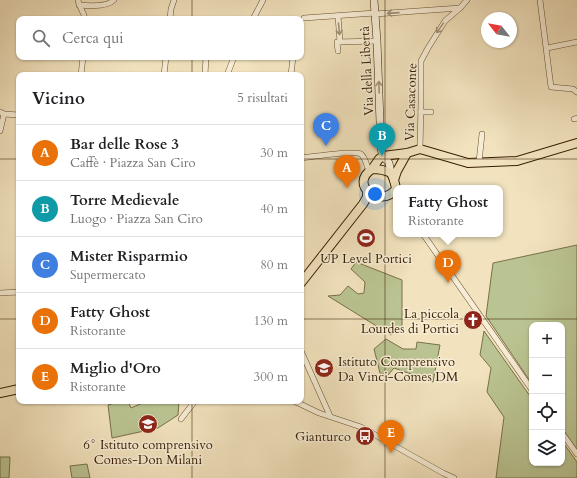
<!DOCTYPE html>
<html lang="it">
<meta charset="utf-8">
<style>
:root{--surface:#fff;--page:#f2f2f2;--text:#202124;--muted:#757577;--line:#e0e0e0;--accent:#8f2418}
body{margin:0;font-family:Cardo,serif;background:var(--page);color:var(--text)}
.controls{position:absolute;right:12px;bottom:12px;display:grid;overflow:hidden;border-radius:8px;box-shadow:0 1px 3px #0004}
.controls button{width:36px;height:36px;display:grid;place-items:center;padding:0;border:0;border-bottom:1px solid var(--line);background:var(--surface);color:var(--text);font:20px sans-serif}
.compass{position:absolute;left:481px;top:12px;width:36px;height:36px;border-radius:50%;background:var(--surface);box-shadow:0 1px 3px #0004;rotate:301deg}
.you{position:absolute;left:375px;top:194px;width:14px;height:14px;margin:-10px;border:3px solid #fff;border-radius:50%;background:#1a73e8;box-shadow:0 0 0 6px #1a73e833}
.badge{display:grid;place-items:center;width:26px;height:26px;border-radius:50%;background:var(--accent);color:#fff;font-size:13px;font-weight:700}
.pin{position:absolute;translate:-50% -33px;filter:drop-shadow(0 1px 2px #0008)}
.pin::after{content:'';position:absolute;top:21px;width:14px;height:12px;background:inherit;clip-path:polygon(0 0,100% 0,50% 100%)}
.popup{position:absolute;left:393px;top:185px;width:110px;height:52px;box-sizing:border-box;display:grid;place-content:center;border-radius:8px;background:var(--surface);filter:drop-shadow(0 1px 3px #0005);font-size:13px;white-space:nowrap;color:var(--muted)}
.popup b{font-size:15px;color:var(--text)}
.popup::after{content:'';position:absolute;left:50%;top:100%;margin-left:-8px;border:8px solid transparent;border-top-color:var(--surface)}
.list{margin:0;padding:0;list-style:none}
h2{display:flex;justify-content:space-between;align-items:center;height:52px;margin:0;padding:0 16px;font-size:17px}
h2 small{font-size:13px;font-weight:400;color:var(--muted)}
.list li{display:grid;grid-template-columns:26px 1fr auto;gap:12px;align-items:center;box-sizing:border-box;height:56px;padding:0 16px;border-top:1px solid var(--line)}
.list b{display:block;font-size:15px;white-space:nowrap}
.list p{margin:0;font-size:13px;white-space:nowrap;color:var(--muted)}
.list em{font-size:13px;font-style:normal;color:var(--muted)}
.icon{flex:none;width:22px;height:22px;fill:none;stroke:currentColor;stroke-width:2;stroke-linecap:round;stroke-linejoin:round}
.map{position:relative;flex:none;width:577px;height:478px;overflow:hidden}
.search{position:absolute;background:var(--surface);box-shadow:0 1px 3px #0004;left:16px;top:16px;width:288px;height:44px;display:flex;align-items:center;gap:10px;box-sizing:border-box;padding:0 14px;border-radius:8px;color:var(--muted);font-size:15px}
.panel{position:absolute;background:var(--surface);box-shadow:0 1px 3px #0004;left:16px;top:72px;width:288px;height:332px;border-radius:8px}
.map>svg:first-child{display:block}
.green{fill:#bac492;stroke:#787149}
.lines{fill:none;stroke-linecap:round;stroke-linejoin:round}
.street-casing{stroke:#664f30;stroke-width:6}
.secondary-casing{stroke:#371e00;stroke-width:8}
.primary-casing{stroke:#371e00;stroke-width:10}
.street{stroke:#f7edd5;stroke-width:5}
.secondary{stroke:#f7edd5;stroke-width:7}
.primary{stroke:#f2e3be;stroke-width:8}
.oneway{stroke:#a19075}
.grid{fill:none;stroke:#371e00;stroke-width:1;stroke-opacity:0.55}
.labels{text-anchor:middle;stroke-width:3;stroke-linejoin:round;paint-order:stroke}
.street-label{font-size:13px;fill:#371e00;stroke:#f7edd5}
.poi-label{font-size:13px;fill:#371e00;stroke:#f7edd5}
</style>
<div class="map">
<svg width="577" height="478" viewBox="0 0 577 478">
<rect width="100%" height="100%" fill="#f2e3be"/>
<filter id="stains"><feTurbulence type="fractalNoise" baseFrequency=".005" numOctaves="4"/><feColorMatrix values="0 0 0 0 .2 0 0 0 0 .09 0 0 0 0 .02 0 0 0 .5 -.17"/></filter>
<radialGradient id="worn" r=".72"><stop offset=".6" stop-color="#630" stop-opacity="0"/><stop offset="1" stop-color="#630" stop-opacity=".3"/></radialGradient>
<g class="green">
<polygon points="577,245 577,450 562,428 562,325 532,325 532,384 486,316 493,263"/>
<polygon points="356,262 402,280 402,326 391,335 328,296 340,295 348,286 358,294 364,293 365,282 351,269"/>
<polygon points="484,331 532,399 532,463 562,463 562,441 577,462 577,478 496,478 504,417 487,392 491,368 480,355"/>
<polygon points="386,339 403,349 416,349 417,342 440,345 433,382 394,368 388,375 380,373 374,349"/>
<polygon points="121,401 128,401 131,408 147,401 179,402 178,415 158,428 112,438 108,405"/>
<polygon points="0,457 10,457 9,478 0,478"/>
<polygon points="87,464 90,478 72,478 70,466"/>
</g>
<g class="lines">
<g class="street-casing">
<g id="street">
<path d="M78,0C79,7 84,12 85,19"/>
<polyline points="540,0 551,87 573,89 577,92"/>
<path d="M79,5C89,6 107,7 114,0"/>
<polyline points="375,14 460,8"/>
<polyline points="338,16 340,42"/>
<polyline points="304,18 375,13"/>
<polyline points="170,19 171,9 174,0"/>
<polyline points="253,19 263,0"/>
<polyline points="547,48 577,42"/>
<polyline points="338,51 337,42 377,41"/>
<polyline points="81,75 83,57"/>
<polyline points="164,75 166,57"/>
<polyline points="205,75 206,57"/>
<polyline points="227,75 234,57"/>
<polyline points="291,75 293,57"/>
<polyline points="0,112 4,114 19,115"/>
<polyline points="421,112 431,112"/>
<polyline points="574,119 577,118"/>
<polyline points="0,131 4,114"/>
<polyline points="420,149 421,103 421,61 428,48 445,21 460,8 467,0"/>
<path d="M301,158C311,157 354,150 361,154C365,157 367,166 369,171"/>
<polyline points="479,162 482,134"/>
<polyline points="423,234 532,390"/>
<polyline points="0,293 19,292"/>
<polyline points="301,351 330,416"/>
<polyline points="294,401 319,413 361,427 443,473 454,478"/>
<polyline points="181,419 195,401"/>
<polyline points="562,433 577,454"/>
</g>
</g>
<g class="secondary-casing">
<polyline id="secondary" points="374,0 377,41 381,149 383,156 389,163 391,173"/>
</g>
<g class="primary-casing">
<g id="primary">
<polyline points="372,169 379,159 383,156 407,153 420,149 468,163 517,161 577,143"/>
<polyline points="394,180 397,171 407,153"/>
<path d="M396,189C381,209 348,185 372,169C378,169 385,170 391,173L394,180L396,188"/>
<polyline points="301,283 363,204 367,197 367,191"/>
<polyline points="0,393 19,389"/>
</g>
</g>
<use href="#street" class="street"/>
<use href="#secondary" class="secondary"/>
<use href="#primary" class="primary"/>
</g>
<defs><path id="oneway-shaft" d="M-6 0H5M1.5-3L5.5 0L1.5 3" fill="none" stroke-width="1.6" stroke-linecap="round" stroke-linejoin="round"/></defs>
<g class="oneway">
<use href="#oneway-shaft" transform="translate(393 13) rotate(176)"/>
<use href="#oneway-shaft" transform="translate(440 28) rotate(125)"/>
<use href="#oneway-shaft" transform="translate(339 29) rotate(85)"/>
<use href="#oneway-shaft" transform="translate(379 87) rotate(-92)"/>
</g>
<path class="grid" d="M192,0V19M385,0V478M192,57V75M0,159H19M301,159H577M0,319H19M301,319H577M192,401V478"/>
<defs>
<g id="stadium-disc" transform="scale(1)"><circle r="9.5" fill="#8f2418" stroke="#f7edd5"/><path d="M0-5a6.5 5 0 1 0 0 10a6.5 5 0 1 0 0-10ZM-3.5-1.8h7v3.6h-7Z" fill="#fff"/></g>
<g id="church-disc" transform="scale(1)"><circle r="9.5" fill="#8f2418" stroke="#f7edd5"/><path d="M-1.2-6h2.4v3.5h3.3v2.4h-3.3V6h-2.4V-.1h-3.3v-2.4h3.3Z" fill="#fff"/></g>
<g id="school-disc" transform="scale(1)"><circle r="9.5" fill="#8f2418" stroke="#f7edd5"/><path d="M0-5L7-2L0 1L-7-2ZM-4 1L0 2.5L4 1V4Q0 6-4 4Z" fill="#fff"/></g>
<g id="bus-disc" transform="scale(1)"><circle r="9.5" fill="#8f2418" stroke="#f7edd5"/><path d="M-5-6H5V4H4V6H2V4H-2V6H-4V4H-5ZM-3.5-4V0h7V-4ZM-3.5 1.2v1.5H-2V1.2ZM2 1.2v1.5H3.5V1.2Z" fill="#fff"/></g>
</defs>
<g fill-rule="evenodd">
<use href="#stadium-disc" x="366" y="238"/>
<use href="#church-disc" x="473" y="320"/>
<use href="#school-disc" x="324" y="368"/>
<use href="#school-disc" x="148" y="424"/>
<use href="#bus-disc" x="365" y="436"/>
</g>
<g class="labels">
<g class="street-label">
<text transform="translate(366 71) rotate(-93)" y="5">Via della Libertà</text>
<text transform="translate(410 102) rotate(-88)" y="5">Via Casaconte</text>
</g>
<g class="poi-label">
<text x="366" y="263">UP Level Portici</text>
<text x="459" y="318" text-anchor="end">La piccola<tspan x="459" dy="15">Lourdes di Portici</tspan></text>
<text x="338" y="366" text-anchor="start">Istituto Comprensivo<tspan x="338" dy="15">Da Vinci-Comes DM</tspan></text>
<text x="351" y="441" text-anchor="end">Gianturco</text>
<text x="148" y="449">6° Istituto comprensivo<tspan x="148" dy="15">Comes-Don Milani</tspan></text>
</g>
</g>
<rect width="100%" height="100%" filter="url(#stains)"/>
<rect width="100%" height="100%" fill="url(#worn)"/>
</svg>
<div class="controls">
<button>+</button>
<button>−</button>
<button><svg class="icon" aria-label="locate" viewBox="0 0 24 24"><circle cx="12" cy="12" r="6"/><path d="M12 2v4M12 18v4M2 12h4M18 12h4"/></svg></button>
<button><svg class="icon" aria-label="layers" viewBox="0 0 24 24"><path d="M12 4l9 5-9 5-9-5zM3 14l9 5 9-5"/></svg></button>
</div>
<svg class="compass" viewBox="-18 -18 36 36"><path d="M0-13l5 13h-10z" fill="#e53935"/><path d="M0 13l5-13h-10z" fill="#757577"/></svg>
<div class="you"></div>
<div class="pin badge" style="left:347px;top:188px;background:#e8710a">A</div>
<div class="pin badge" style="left:382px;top:156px;background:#0f9aa8">B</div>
<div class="pin badge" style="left:326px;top:146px;background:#3f7fe0">C</div>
<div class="pin badge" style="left:448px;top:283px;background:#e8710a">D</div>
<div class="popup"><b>Fatty Ghost</b>Ristorante</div>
<div class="pin badge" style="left:391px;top:453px;background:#e8710a">E</div>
<div class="search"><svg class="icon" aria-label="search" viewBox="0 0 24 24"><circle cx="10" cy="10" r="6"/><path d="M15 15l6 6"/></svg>Cerca qui</div>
<section class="panel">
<h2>Vicino<small>5 risultati</small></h2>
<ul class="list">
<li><span class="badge" style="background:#e8710a">A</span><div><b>Bar delle Rose 3</b><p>Caffè · Piazza San Ciro</p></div><em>30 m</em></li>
<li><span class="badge" style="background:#0f9aa8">B</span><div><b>Torre Medievale</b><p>Luogo · Piazza San Ciro</p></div><em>40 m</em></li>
<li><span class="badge" style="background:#3f7fe0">C</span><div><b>Mister Risparmio</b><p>Supermercato</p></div><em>80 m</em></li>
<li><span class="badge" style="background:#e8710a">D</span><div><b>Fatty Ghost</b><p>Ristorante</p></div><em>130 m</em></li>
<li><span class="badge" style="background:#e8710a">E</span><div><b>Miglio d'Oro</b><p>Ristorante</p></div><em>300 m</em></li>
</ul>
</section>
</div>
